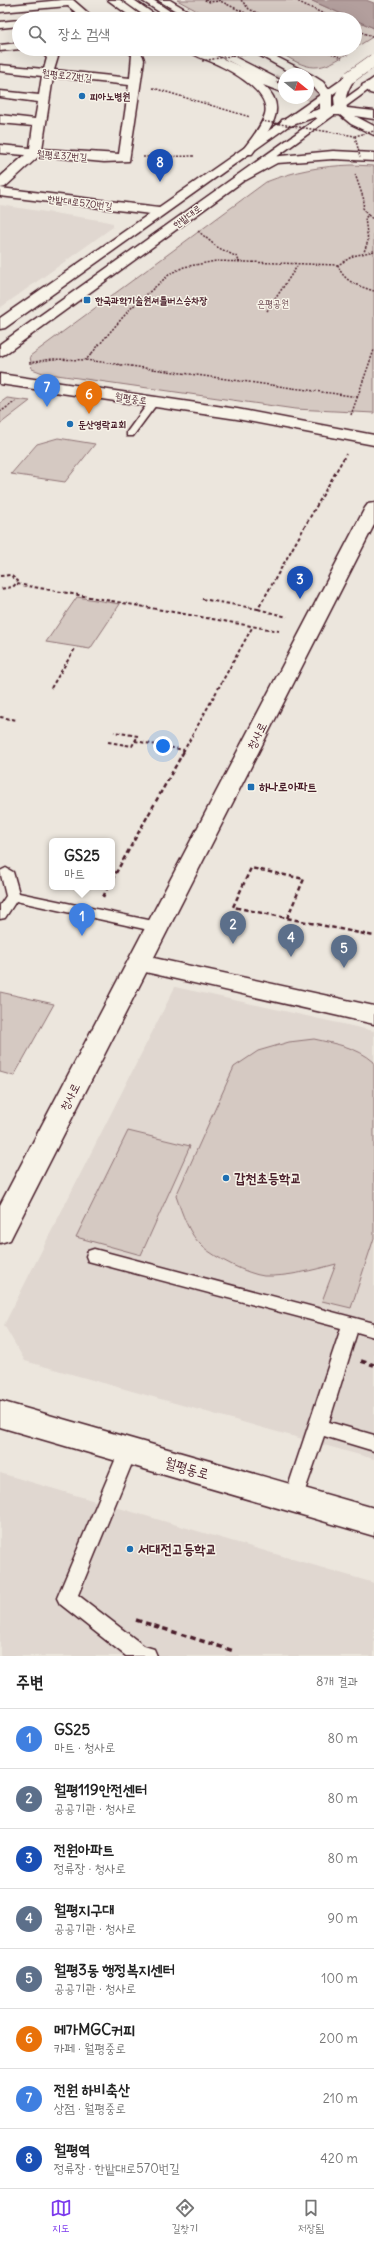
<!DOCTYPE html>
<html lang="ko">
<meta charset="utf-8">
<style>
:root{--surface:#fff;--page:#f6f6f6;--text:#222;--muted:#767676;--line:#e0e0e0;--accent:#7c3aed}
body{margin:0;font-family:Delius,"Poor Story",sans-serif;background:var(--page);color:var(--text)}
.compass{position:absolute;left:278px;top:68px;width:36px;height:36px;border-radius:50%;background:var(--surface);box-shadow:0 4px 16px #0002;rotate:108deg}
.you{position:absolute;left:163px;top:746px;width:14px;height:14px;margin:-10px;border:3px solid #fff;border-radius:50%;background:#1a73e8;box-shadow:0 0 0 6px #1a73e833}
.badge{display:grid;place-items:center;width:26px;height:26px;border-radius:50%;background:var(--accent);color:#fff;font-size:13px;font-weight:700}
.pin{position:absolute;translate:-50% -33px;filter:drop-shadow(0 1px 2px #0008)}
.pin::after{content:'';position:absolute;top:21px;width:14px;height:12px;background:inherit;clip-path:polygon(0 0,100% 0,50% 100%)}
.popup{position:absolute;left:49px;top:838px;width:66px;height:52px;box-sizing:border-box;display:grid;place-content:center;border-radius:6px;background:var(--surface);filter:drop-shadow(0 1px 3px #0005);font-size:13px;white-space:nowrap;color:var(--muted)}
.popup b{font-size:15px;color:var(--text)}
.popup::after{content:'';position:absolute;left:50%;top:100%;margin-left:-8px;border:8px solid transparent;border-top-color:var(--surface)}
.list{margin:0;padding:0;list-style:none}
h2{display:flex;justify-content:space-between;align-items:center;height:52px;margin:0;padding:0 16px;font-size:17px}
h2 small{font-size:13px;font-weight:400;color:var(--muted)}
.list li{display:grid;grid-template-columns:26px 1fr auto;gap:12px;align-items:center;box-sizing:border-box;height:60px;padding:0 16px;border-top:1px solid var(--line)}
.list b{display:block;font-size:15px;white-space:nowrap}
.list p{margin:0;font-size:13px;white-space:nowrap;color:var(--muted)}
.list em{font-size:13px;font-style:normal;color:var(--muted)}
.icon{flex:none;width:22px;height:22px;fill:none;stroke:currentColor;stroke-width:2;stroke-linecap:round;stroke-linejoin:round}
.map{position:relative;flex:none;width:374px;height:1656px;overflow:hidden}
.search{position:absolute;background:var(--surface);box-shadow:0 4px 16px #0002;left:12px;right:12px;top:12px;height:44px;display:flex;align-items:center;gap:10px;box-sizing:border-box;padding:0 14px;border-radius:22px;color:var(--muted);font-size:15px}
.sheet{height:532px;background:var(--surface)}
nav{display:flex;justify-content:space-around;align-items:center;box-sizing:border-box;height:56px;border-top:1px solid var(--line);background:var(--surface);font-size:11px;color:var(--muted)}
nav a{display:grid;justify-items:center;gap:2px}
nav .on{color:var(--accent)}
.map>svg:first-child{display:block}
.built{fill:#e0d7d0}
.green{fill:#d5c9c2;stroke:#907476}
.water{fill:#b39f9d;stroke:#896c6f}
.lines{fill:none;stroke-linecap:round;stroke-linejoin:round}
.primary-tunnel{stroke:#ccbeb9;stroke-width:12;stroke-dasharray:12 5.5;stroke-linecap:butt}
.service-casing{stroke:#4a1f2b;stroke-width:3}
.minor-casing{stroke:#4a1f2b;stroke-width:3}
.tertiary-casing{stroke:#4a1f2b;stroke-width:3}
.primary-casing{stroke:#4a1f2b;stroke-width:3}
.path-far3{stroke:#4a1f2b;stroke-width:1.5;stroke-dasharray:2 1.5;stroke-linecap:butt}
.path-far2{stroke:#4a1f2b;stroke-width:2;stroke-dasharray:3.5 2.5;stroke-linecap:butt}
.path-far1{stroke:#4a1f2b;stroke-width:2.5;stroke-dasharray:4.5 3;stroke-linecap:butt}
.path{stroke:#4a1f2b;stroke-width:3.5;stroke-dasharray:5.5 4;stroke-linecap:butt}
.service{fill:#f7f3e8;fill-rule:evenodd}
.minor{fill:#f7f3e8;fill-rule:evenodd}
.tertiary{fill:#f7f3e8;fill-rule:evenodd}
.primary{fill:#f7f3e8;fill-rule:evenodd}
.primary-bridge-casing{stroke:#4a1f2b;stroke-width:13;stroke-linecap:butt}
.path-bridge{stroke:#4a1f2b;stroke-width:1.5;stroke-dasharray:2 1.5;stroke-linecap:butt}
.primary-bridge{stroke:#f7f3e8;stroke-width:12}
.poi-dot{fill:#1f6fb2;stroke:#f7f3e8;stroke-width:1.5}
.labels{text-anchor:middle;stroke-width:3;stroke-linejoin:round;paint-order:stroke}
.far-street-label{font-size:10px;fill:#4a1f2b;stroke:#f7f3e8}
.far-poi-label{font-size:10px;font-weight:bold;fill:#4a1f2b;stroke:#f7f3e8;text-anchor:start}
.far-park-label{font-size:10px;fill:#6d4a51;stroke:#f7f3e8}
.street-label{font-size:12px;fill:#4a1f2b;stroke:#f7f3e8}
.poi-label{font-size:12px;font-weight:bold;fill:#4a1f2b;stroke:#f7f3e8;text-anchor:start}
.near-poi-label{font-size:14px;font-weight:bold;fill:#4a1f2b;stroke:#f7f3e8;text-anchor:start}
.near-street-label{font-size:14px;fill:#4a1f2b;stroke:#f7f3e8}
</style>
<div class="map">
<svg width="374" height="1656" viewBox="0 0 374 1656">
<rect width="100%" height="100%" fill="#ece6dd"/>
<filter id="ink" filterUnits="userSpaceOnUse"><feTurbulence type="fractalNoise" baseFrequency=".025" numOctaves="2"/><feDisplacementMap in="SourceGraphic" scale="8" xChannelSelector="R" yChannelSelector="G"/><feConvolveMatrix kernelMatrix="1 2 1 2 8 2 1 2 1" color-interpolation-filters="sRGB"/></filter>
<g filter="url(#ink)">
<g class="built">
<polygon points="0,205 99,220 113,223 113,227 0,308"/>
<polygon points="175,987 374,1031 374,1459 25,1361 4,1325"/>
<polygon points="0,1473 374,1583 374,1656 0,1656"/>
</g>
<g class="green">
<polygon points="177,0 310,0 353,19 212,19"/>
<polygon points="355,20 374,28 374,36 355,48"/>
<path d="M274,49H354C318,74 311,72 274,49Z"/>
<path d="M352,165L374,166V413L295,409L43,373L32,369L30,356L266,182C294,171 321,166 352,165Z"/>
<polygon points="7,398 30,401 0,424 0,403"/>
<polygon points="58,438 95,444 65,482 11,474 37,444"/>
<polygon points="77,597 120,604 90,649 46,642"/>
<polygon points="0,992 54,1004 14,1076 0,1072"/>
<path d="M314,1039C336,1044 357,1047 374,1062V1238L351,1308L322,1301L336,1264C314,1270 287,1277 264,1276C247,1274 216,1258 203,1247C189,1235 182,1213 176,1196L234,1067L258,1051L289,1042Z"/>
<polygon points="128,1131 190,1146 141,1255 76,1237"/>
</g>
<polygon class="water" points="310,0 366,0 374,3 374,28"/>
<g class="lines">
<g class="primary-tunnel">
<polyline points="274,80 284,84"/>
<polyline points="308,94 374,123"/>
</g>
<g class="service-casing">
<g id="service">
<polygon points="154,398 159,401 133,436 127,436 127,432 151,399"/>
<polygon points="6,868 13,872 19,893 158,922 163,924 165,927 163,930 158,932 16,901 5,918 0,919 0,905 6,896 0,871"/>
<polygon points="94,1249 374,1323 374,1337 357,1332 329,1422 374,1435 374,1451 324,1436 300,1505 293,1507 286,1505 284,1499 341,1328 88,1261 86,1256 88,1251"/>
<polygon points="128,1443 134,1445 137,1451 78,1595 144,1646 154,1649 157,1656 126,1656 60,1604 57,1598 119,1451 122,1445"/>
</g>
</g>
<g class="minor-casing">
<g id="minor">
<polygon points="62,0 73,0 95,19 84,19 68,6 0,12 0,6"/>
<polygon points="19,20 19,26 0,28 0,22"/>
<polygon points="19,43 20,49 0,51 0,45"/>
<path d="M38,49C47,49 52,49 58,57L54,70L130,78L132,55L125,49C135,49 141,48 144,60L129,161L104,162L39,156L5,187L0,188V177L25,155L0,153V145L30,148L33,126L0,123V115L35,119L38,102L0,97V91L39,95L42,76L0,71V65L44,69L47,58ZM53,77L129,85L119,154L42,149Z"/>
<polygon points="0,188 159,207 166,211 159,215 0,196"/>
<polygon points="140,955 374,1006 374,1024 132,969 128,963 132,957"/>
</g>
</g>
<g class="tertiary-casing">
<g id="tertiary">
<polygon points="108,0 120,0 146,19 134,19"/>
<polygon points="158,0 170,0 201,19 189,19"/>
<path d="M187,49H201L284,86V93L263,85C291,108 268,131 252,154H244L242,151C250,140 261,128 265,114C271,92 230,70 214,63C206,59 192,56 187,49Z"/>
<path d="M248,49H261L312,75L323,82L332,94V108H335L334,98L343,78L345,76H353L355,78C349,87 343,98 347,108L374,111V119L355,116L374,126V135L351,124L340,115H328L325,120L321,121L315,117L290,126H282L280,123L282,120L320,109V94L308,82V74H293Z"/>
<polygon points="368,82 374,85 374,94 370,93 362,85"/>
<polygon points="333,151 374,153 374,161 333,159 277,163 246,180 238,180 236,177 270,157"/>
<polygon points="0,374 237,409 374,435 374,445 237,419 0,384"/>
<polygon points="374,503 374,525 14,1232 10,1240 0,1243 0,1205 365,508 368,504"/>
<polygon points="0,1401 374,1508 374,1536 0,1427"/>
</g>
</g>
<g class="primary-casing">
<g id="primary">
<polygon points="122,0 134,0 161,19 149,19"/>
<polygon points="141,0 153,0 182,19 170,19"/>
<polygon points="205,49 219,49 280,80 274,83 270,82"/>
<polygon points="350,74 356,77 354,79 5,328 0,329 0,318"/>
<polygon points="374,78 374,86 5,354 0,356 0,344"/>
</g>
</g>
<g class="path-far3">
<polyline points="205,0 210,2 219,1"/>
<polyline points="218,0 258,19"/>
<polyline points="241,0 249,9 270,19"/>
<polyline points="295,0 334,19"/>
<polyline points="355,29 374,38"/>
<polyline points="322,49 342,58"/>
<polyline points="335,49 348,55"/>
<polyline points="153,88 250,117"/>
<polyline points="143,157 194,156"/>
<polyline points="355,174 364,200 363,208 368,215 365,218 368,241 364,252"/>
<polyline points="368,215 374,220"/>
<polyline points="198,231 217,247 237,257 239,261"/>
<path d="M374,251L353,256L338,265C343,282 359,286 374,291"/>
<polyline points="338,265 216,261 184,267 171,273 130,309 86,360 359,397"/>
<polyline points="267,311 298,265"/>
<polyline points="29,363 52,359 86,360"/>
<polyline points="0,412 16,401"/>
<polyline points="351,415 374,350"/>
</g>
<g class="path-far2">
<polyline points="0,576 10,575 18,581 13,587 0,589"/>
<polyline points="17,584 279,631"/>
<polyline points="202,599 258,609 346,454"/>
<polyline points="258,609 287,617"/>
<polyline points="51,688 76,647"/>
<polyline points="0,717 17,720"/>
<polyline points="135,741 184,750"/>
<polyline points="108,742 132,746 138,736 114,732"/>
<polyline points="183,752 253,626"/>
</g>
<g class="path-far1">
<polyline points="112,880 184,751"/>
<polyline points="103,897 108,887"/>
<polyline points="287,918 304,879 251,868 233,907 374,936"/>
</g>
<g class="path">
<polyline points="361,1361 374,1365"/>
<polyline points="136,1620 234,1651"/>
</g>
<use href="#service" class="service"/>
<use href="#minor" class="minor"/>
<use href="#tertiary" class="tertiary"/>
<use href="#primary" class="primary"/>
<g class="primary-bridge-casing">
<polyline id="primary-bridge" points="350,77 374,60"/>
</g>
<g class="path-bridge">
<polyline points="202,61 264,50"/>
<polyline points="261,121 355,136 374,131"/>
<polyline points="355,136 360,157"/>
</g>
<use href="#primary-bridge" class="primary-bridge"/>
</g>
</g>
<g class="poi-dot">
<circle cx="82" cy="96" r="4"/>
<rect x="83" y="296" width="8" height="8" rx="2"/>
<circle cx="70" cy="424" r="4"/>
<rect x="247" y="783" width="8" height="8" rx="2"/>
<circle cx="226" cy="1178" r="4"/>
<circle cx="130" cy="1549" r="4"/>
</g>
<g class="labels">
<g class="far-street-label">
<text transform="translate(67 75) rotate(6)" y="4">월평로27번길</text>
<text transform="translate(62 155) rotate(4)" y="4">월평로37번길</text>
<text transform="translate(80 202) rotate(7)" y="4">한밭대로570번길</text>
<text transform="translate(187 216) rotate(-36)" y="4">한밭대로</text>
<text transform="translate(131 398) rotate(8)" y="4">월평중로</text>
</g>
<g class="far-poi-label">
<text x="90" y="100">피아노병원</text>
<text x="95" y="304">한국과학기술원셔틀버스승차장</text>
<text x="78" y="428">둔산영락교회</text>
</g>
<g class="far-park-label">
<text x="273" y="307">은평공원</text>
</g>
<g class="street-label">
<text transform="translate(257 736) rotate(-63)" y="4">청사로</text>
<text transform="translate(70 1097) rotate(-63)" y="4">청사로</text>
</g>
<g class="poi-label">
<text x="259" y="791">하나로아파트</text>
</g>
<g class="near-poi-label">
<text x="234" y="1183">갑천초등학교</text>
<text x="138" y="1554">서대전고등학교</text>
</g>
<g class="near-street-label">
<text transform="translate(187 1468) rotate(16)" y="5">월평동로</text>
</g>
</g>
</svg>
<svg class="compass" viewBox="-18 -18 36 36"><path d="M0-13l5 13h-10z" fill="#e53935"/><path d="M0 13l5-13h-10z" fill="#767676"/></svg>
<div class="you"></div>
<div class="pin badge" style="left:82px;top:936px;background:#3f7fe0">1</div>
<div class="popup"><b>GS25</b>마트</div>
<div class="pin badge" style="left:233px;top:944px;background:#5c6f8a">2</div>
<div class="pin badge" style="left:300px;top:599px;background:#1a4fb4">3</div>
<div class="pin badge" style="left:291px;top:957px;background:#5c6f8a">4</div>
<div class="pin badge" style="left:344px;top:968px;background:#5c6f8a">5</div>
<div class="pin badge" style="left:89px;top:414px;background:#e8710a">6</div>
<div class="pin badge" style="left:47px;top:407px;background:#3f7fe0">7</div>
<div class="pin badge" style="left:160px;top:182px;background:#1a4fb4">8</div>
<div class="search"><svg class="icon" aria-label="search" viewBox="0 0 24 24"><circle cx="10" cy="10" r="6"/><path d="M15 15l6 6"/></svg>장소 검색</div>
</div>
<section class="sheet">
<h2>주변<small>8개 결과</small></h2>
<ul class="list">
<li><span class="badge" style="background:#3f7fe0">1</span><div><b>GS25</b><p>마트 · 청사로</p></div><em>80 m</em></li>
<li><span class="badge" style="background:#5c6f8a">2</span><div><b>월평119안전센터</b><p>공공기관 · 청사로</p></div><em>80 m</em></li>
<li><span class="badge" style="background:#1a4fb4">3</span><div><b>전원아파트</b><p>정류장 · 청사로</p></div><em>80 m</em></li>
<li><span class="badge" style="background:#5c6f8a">4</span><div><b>월평지구대</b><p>공공기관 · 청사로</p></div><em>90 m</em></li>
<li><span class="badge" style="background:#5c6f8a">5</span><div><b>월평3동 행정복지센터</b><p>공공기관 · 청사로</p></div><em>100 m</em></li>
<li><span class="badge" style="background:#e8710a">6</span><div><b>메가MGC커피</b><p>카페 · 월평중로</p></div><em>200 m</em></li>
<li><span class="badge" style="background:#3f7fe0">7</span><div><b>전원 하비축산</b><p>상점 · 월평중로</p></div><em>210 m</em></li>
<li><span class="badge" style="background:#1a4fb4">8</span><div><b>월평역</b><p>정류장 · 한밭대로570번길</p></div><em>420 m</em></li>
</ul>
</section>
<nav>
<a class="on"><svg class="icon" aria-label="map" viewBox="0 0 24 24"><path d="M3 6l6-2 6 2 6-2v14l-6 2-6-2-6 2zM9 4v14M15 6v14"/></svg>지도</a>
<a><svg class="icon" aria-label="directions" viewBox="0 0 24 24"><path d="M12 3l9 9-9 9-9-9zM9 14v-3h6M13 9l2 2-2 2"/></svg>길찾기</a>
<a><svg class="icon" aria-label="saved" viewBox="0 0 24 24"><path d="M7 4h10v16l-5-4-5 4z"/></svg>저장됨</a>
</nav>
